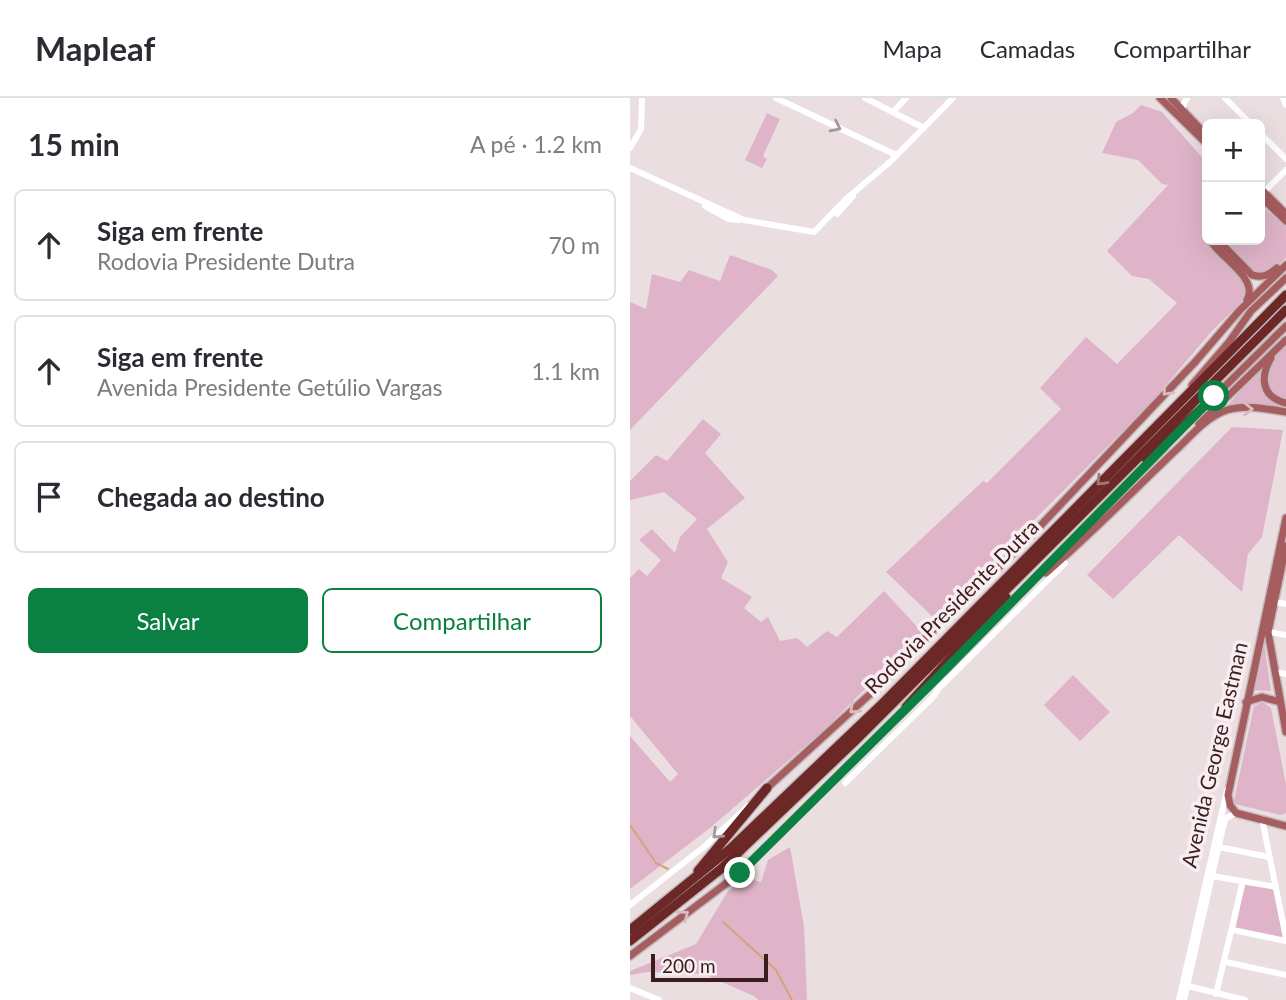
<!DOCTYPE html>
<html lang="pt">
<meta charset="utf-8">
<style>
:root{--surface:#fff;--page:#f2f2f3;--text:#2b2b33;--muted:#7c7c81;--line:#e1e1e2;--accent:#0b8043}
body{margin:0;font-family:Lato,sans-serif;background:var(--page);color:var(--text)}
.controls{position:absolute;right:21px;top:21px;display:grid;overflow:hidden;border-radius:10px;box-shadow:0 7px 28px #0002}
.controls button{width:63px;height:63px;display:grid;place-items:center;padding:0;border:0;border-bottom:2px solid var(--line);background:var(--surface);color:var(--text);font:35px sans-serif}
.scale{position:absolute;left:21px;bottom:18px;width:117px;box-sizing:border-box;padding-left:7px;border:4px solid #3c1d1f;border-top:0;font-size:19px;line-height:24px;white-space:nowrap;color:#3c1d1f;-webkit-text-stroke:5px #f8eef1;paint-order:stroke}
.stop{position:absolute;width:21px;height:21px;margin:-16px;border:5px solid #0b8043;border-radius:50%;background:#fff}
.stop.end{background:#0b8043;border-color:#fff;box-shadow:0 2px 7px #0008}
.list{margin:0;padding:0;list-style:none}
h2{display:flex;justify-content:space-between;align-items:center;height:91px;margin:0;padding:0 28px;font-size:30px}
h2 small{font-size:23px;font-weight:400;color:var(--muted)}
.list li{display:grid;grid-template-columns:46px 1fr auto;gap:21px;align-items:center;box-sizing:border-box;height:112px;margin:0 14px 14px;padding:0 14px;border:2px solid var(--line);border-radius:10px}
.list b{display:block;font-size:26px;white-space:nowrap}
.list p{margin:0;font-size:23px;white-space:nowrap;color:var(--muted)}
.list em{font-size:23px;font-style:normal;color:var(--muted)}
.actions{display:flex;gap:14px;padding:21px 28px}
.actions a{flex:1;padding:16px 0;border:2px solid var(--accent);border-radius:10px;text-align:center;font-size:24px;color:var(--accent)}
.actions .main{background:var(--accent);color:#fff}
.icon{flex:none;width:38px;height:38px;fill:none;stroke:currentColor;stroke-width:2;stroke-linecap:round;stroke-linejoin:round}
.map{position:relative;flex:none;width:656px;height:902px;overflow:hidden}
header{display:flex;align-items:center;gap:42px;box-sizing:border-box;height:98px;padding:0 35px;background:var(--surface);border-bottom:2px solid var(--line)}
header strong{font-size:33px}
nav{display:flex;gap:38px;margin-inline-start:auto;font-size:24px}
main{display:flex}
aside{flex:1;background:var(--surface)}
.map>svg:first-child{display:block}
.green{fill:#dfb4c9}
.lines{fill:none;stroke-linecap:round;stroke-linejoin:round}
.stream{stroke:#d7a17f;stroke-width:2}
.major-casing{stroke:#c4bbbc;stroke-width:10}
.highway-casing{stroke:#c4bbbc;stroke-width:12}
.minor{stroke:#fff;stroke-width:6}
.major{stroke:#a65d5f;stroke-width:7}
.highway{stroke:#6b2826;stroke-width:9}
.oneway{stroke:#a7999a}
.oneway2{stroke:#dbbbbe}
.oneway3{stroke:#a37777}
.route{stroke:#0b8043;stroke-width:9}
.labels{text-anchor:middle;stroke-width:7;stroke-linejoin:round;paint-order:stroke}
.street-label{font-size:21px;fill:#3c1d1f;stroke:#f8eef1}
</style>
<header>
<strong>Mapleaf</strong>
<nav><a>Mapa</a><a>Camadas</a><a>Compartilhar</a></nav>
</header>
<main>
<aside>
<h2>15 min<small>A pé · 1.2 km</small></h2>
<ul class="list">
<li><svg class="icon" aria-label="ahead" viewBox="0 0 24 24"><path d="M12 20V5M6 11l6-6 6 6"/></svg><div><b>Siga em frente</b><p>Rodovia Presidente Dutra</p></div><em>70 m</em></li>
<li><svg class="icon" aria-label="ahead" viewBox="0 0 24 24"><path d="M12 20V5M6 11l6-6 6 6"/></svg><div><b>Siga em frente</b><p>Avenida Presidente Getúlio Vargas</p></div><em>1.1 km</em></li>
<li><svg class="icon" aria-label="arrive" viewBox="0 0 24 24"><path d="M6 21V4h12l-3 4 3 4H6"/></svg><div><b>Chegada ao destino</b></div></li>
</ul>
<div class="actions"><a class="main">Salvar</a><a>Compartilhar</a></div>
</aside>
<div class="map">
<svg width="656" height="902" viewBox="0 0 656 902">
<rect width="100%" height="100%" fill="#ebdee1"/>
<g class="green">
<path d="M511,7L532,14L577,65C577,80 578,95 577,109C577,121 572,130 577,142C586,163 619,173 616,199L581,234L519,307L305,521L256,474L353,383L357,385L431,311L410,290L456,239L487,266L547,205L519,181L502,178L477,153L538,87L532,86L508,62L472,55L486,24L503,15Z"/>
<polygon points="137,15 150,21 133,58 137,61 132,70 115,62"/>
<polygon points="630,107 656,128 656,160 638,175 623,175 590,142 630,142"/>
<polygon points="100,157 142,172 148,178 0,332 0,204 16,211 22,176 50,184 59,172 90,183"/>
<path d="M656,245V302C622,291 639,263 656,245Z"/>
<polygon points="634,266 631,285 636,296 656,306 656,311 597,308"/>
<polygon points="73,321 91,336 75,355 115,400 77,431 98,464 91,480 122,499 114,510 131,524 138,519 150,543 167,540 177,549 197,533 207,539 254,493 292,534 195,631 80,730 0,791 0,638 40,684 48,676 0,618 0,480 9,471 17,478 31,462 9,442 22,431 45,455 50,439 67,421 34,394 0,402 0,383 26,357 37,363"/>
<polygon points="602,329 653,332 632,439 618,456 612,494 549,437 483,501 457,477"/>
<polygon points="633,537 641,593 621,592"/>
<polygon points="443,577 480,614 450,643 414,607"/>
<polygon points="633,604 641,610 656,687 656,715 650,717 605,706 604,703 624,608"/>
<polygon points="160,749 174,828 177,902 128,902 124,898 74,876 18,874 0,877 0,873 66,846 98,793 116,780 131,784 138,762"/>
<polygon points="615,785 645,791 655,841 606,830"/>
</g>
<g class="lines">
<g class="stream">
<polyline points="0,727 26,765 38,771"/>
<polyline points="93,824 146,872 162,902"/>
</g>
<g class="major-casing">
<g id="major">
<polyline points="530,0 577,46"/>
<polyline points="541,0 577,38"/>
<polyline points="630,90 656,116"/>
<polyline points="630,98 656,123"/>
<polyline points="577,123 577,131"/>
<path d="M580,142C590,160 629,180 617,202"/>
<path d="M588,142L622,177C633,180 639,177 647,170"/>
<path d="M641,260C630,279 631,299 656,305"/>
<polyline points="562,287 599,244 621,213 656,180"/>
<polyline points="582,301 656,228"/>
<polyline points="569,326 656,242"/>
<polyline points="656,420 598,697 600,707 606,715 656,728"/>
<polyline points="656,448 638,534 656,634"/>
<path d="M416,475C461,436 503,393 546,352C561,338 576,319 597,312C615,306 638,311 656,314"/>
<polyline points="314,573 534,349"/>
<polyline points="616,604 632,599 650,604"/>
<polyline points="137,690 250,587 298,537 396,443 566,263 609,213 656,167"/>
<polyline points="0,858 110,775 278,608"/>
</g>
</g>
<g class="highway-casing">
<g id="highway">
<polyline points="516,361 585,298"/>
<polyline points="276,609 376,499"/>
<polyline points="68,773 137,690"/>
<polyline points="0,832 101,750 253,605 656,197"/>
<polyline points="0,843 92,770 225,643 656,212"/>
</g>
</g>
<g class="minor">
<polyline points="146,0 266,57"/>
<polyline points="235,0 294,30"/>
<polyline points="595,0 621,26"/>
<polyline points="653,0 656,7"/>
<polyline points="553,13 553,7 557,0"/>
<polyline points="263,14 276,0"/>
<polyline points="630,35 656,61"/>
<polyline points="0,50 11,31 12,0"/>
<polyline points="0,70 114,122 184,134 216,101 260,64 323,0"/>
<polyline points="635,93 656,72"/>
<polyline points="75,108 99,121 109,122"/>
<polyline points="207,116 223,98"/>
<polyline points="645,504 656,506"/>
<polyline points="638,534 656,537"/>
<polyline points="645,574 656,576"/>
<polyline points="215,685 304,598 309,590 435,465"/>
<polyline points="632,721 656,840"/>
<polyline points="589,749 639,759"/>
<polyline points="582,778 646,789"/>
<polyline points="0,807 75,748 118,708"/>
<polyline points="603,832 656,843"/>
<polyline points="596,864 656,877"/>
<polyline points="558,888 615,902"/>
<polyline points="0,890 29,902"/>
<polyline points="586,896 613,783"/>
<polyline points="549,902 597,692"/>
<polyline points="554,902 593,729 596,720 606,715"/>
</g>
<use href="#major" class="major"/>
<use href="#highway" class="highway"/>
</g>
<defs><path id="oneway-chevron" d="M-2-3.5L2.5 0L-2 3.5" fill="none" stroke-width="1.6" stroke-linecap="round" stroke-linejoin="round" transform="scale(1.75)"/></defs>
<g class="oneway">
<use href="#oneway-chevron" transform="translate(206 29) rotate(26)"/>
<use href="#oneway-chevron" transform="translate(87 736) rotate(137)"/>
</g>
<g class="oneway2">
<use href="#oneway-chevron" transform="translate(537 293) rotate(133)"/>
<use href="#oneway-chevron" transform="translate(618 311) rotate(1)"/>
<use href="#oneway-chevron" transform="translate(224 611) rotate(137)"/>
<use href="#oneway-chevron" transform="translate(54 817) rotate(-37)"/>
</g>
<use class="oneway3" href="#oneway-chevron" transform="translate(471 383) rotate(134)"/>
<g class="lines">
<polyline class="route" points="110,775 303,584 584,298"/>
</g>
<g class="labels">
<g class="street-label">
<text transform="translate(322 509) rotate(-45)" y="7">Rodovia Presidente Dutra</text>
<text transform="translate(585 657) rotate(-77)" y="7">Avenida George Eastman</text>
</g>
</g>
</svg>
<div class="controls">
<button>+</button>
<button>−</button>
</div>
<div class="scale">200 m</div>
<div class="stop" style="left:584px;top:298px"></div>
<div class="stop end" style="left:110px;top:775px"></div>
</div>
</main>
